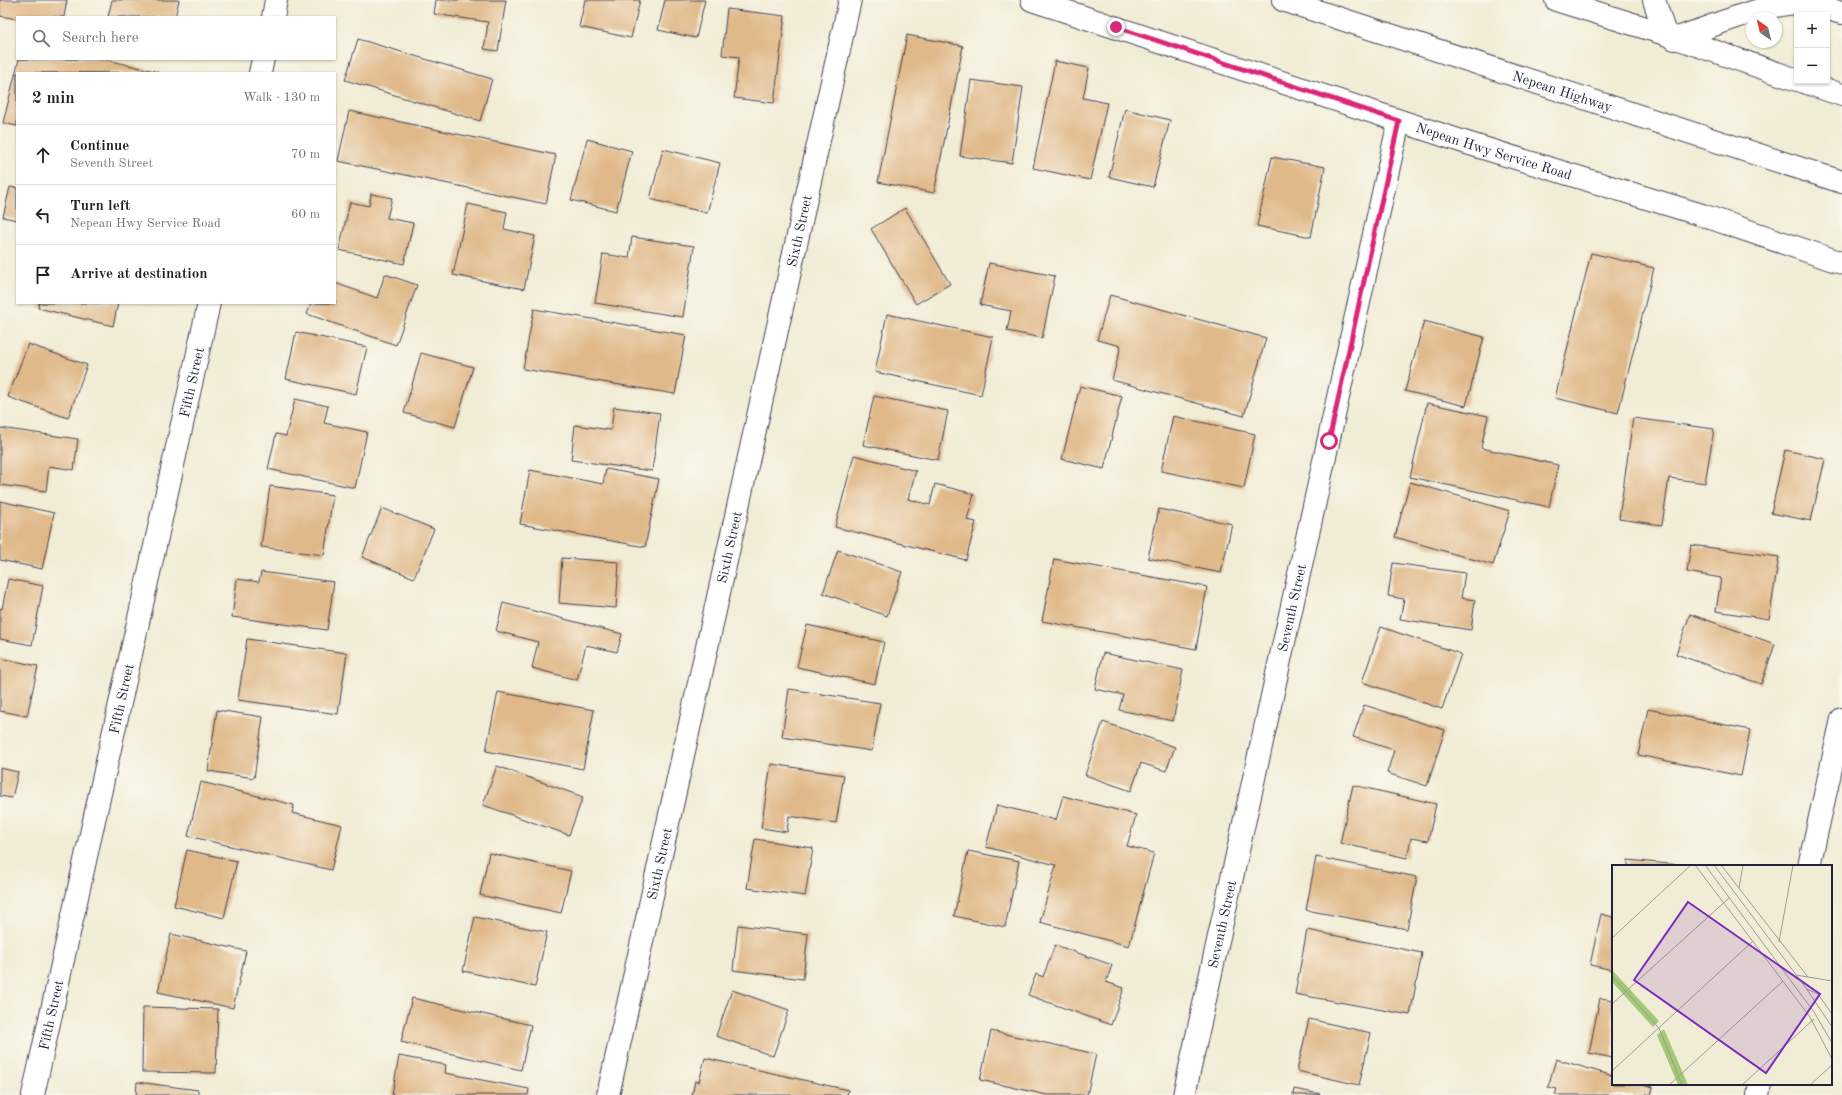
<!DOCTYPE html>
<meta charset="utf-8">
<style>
:root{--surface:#fff;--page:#f6f6f6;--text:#202124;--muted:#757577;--line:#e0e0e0}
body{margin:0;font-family:"Old Standard TT",serif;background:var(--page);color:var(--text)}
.controls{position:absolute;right:12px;top:12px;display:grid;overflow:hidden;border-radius:0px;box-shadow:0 1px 3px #0004}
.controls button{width:36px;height:36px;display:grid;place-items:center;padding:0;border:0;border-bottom:1px solid var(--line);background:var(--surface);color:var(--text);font:20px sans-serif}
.compass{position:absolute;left:1746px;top:12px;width:36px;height:36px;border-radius:50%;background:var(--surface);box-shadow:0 1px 3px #0004;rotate:325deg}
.stop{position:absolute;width:12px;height:12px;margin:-9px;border:3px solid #db2777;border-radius:50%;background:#fff}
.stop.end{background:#db2777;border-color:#fff;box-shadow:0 1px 4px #0008}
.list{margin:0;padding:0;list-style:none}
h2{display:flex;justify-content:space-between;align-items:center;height:52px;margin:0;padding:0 16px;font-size:17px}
h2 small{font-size:13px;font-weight:400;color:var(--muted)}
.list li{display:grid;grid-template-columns:26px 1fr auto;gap:12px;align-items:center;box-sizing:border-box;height:60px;padding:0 16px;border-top:1px solid var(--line)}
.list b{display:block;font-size:15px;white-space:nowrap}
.list p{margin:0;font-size:13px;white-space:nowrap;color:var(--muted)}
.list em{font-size:13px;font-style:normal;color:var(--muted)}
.icon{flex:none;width:22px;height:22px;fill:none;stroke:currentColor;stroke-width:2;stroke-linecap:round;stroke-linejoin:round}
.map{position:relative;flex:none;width:1842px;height:1095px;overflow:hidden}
.search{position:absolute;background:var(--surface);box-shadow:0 1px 3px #0004;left:16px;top:16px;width:320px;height:44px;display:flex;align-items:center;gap:10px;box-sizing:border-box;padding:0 14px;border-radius:0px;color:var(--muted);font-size:15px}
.panel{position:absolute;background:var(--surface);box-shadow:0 1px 3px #0004;left:16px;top:72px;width:320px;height:232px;border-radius:0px}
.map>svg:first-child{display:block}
.building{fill:#e0b98a}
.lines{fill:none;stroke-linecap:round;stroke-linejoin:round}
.street-casing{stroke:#414052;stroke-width:24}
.highway-casing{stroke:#414052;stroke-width:24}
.street{stroke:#fff;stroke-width:22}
.highway{stroke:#fff;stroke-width:22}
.route{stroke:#db2777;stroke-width:5}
.labels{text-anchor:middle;stroke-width:4;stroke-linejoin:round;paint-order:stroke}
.street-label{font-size:14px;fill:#22223b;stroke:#fbf7ec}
.inset-road{fill:none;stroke:#9e9b97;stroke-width:1}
.view{fill:#7b2cbf;fill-opacity:0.15;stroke:#7b2cbf;stroke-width:2}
.inset-edge{fill:none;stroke:#22223b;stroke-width:2}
</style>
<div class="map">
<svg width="1842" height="1095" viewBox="0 0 1842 1095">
<rect width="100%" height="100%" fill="#fbf7ec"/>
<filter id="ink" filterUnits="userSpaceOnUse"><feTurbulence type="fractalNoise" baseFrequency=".025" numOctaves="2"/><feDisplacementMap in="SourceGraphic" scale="8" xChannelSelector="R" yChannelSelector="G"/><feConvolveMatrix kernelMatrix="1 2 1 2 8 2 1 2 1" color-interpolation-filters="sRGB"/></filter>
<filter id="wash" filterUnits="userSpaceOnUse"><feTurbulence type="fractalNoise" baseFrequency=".012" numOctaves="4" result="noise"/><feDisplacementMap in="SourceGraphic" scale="16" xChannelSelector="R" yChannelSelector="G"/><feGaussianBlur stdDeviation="0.9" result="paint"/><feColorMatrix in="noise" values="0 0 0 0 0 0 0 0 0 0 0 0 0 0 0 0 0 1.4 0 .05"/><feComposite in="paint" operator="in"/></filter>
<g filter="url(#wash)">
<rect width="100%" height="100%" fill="#f1ecd5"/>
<g id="blocks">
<g class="building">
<polygon points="0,0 67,0 64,17 17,17 17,19 0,16"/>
<polygon points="112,0 179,0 175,17 108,17"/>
<polygon points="436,0 506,0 498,51 484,49 488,22 434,14"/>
<polygon points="585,0 640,0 631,38 579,27"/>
<polygon points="665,0 705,0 696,38 658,30"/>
<polygon points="727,9 785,16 774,103 734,98 739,57 722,55"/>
<polygon points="907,35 963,46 934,193 878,182"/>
<polygon points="358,39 492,79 480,121 345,80"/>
<polygon points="19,59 103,59 158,72 17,73 17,126 3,123"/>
<polygon points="1055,61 1089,68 1083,98 1107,103 1090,180 1033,168"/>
<polygon points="971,80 1023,87 1012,163 960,156"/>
<polygon points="1125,109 1170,120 1153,187 1109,177"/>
<polygon points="349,111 556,155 546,204 338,161"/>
<polygon points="587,139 632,151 616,211 571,200"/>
<polygon points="663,149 720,163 707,213 650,199"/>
<polygon points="1272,157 1325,167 1311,237 1257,226"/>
<polygon points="10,187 17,188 17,220 3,217"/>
<polygon points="371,194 392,198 387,218 413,223 404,264 339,250 350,202 369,206"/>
<polygon points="468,204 507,212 504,229 535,236 524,289 453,275"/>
<polygon points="905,208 950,284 916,304 871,229"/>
<polygon points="632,237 694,246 683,317 595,303 603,254 629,258"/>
<polygon points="1591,253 1654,268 1618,413 1555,398"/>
<polygon points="989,263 1055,276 1042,338 1007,331 1011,311 980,305"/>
<polygon points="385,274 417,285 396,345 307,314 311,303 335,303 335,283 377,298"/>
<polygon points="1110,295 1266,338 1244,416 1112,380 1121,346 1097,340"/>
<polygon points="39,303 118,303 113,326 38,308"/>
<polygon points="534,309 686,335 675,394 523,369"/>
<polygon points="887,314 993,337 981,395 875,372"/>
<polygon points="1424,321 1484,337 1466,406 1405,391"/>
<polygon points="296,332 367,347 356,394 286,379"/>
<polygon points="28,344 87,365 68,418 8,397"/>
<polygon points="421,353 473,367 455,427 404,413"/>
<polygon points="1080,386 1122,396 1104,469 1062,459"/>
<polygon points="874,396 948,411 938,460 863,445"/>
<polygon points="295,399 328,406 324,423 367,432 355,488 268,469 276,434 286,436"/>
<polygon points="1427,403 1488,416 1481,448 1558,465 1549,507 1410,477"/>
<polygon points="614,407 660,413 652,471 571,460 575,425 611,430"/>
<polygon points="1173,416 1255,434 1244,488 1161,471"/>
<polygon points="1633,418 1714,429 1705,483 1669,478 1662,525 1619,519"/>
<polygon points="0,428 78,439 74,470 49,466 46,491 0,485"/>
<polygon points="1785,450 1825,459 1811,521 1771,513"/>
<polygon points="854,455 916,471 908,499 930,505 935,484 974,494 967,520 976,522 966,560 835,527"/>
<polygon points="606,469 659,479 645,547 520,524 530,470 603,484"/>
<polygon points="1410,482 1510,511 1493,565 1395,537"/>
<polygon points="270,486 333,495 324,555 261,547"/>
<polygon points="0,501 54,513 42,569 0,560"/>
<polygon points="382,508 434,529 414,578 362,557"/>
<polygon points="1159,509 1232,524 1221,573 1148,558"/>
<polygon points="1691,545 1779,557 1769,619 1716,611 1721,578 1687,572"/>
<polygon points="838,550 902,572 887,616 823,593"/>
<polygon points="562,558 619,562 616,608 559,603"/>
<polygon points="1054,559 1207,587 1196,649 1042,621"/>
<polygon points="1393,563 1465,573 1461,598 1475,600 1471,630 1400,619 1404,599 1388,596"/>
<polygon points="261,572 334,582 327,630 232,617 237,579 259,582"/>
<polygon points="8,579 43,586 32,645 0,639 0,608 2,609"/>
<polygon points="503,603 622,634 617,652 586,645 577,680 532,668 538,642 496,631"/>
<polygon points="1690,614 1775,644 1761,684 1676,654"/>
<polygon points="807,625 884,642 875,684 797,667"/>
<polygon points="1381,627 1461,654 1442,709 1362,682"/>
<polygon points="247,639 347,653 338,714 238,700"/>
<polygon points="1103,653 1183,670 1173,721 1119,710 1123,695 1095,689"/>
<polygon points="0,658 38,666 27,716 0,711"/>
<polygon points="789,689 880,703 872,751 782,737"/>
<polygon points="498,692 594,710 583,769 486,751"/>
<polygon points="1364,705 1445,730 1427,786 1387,773 1394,750 1353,737"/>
<polygon points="1648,709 1750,730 1741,776 1638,755"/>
<polygon points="217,710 263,717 254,778 208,771"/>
<polygon points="1103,722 1175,747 1166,771 1141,763 1131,791 1085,775"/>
<polygon points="771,764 844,775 836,823 789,816 787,832 761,828"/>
<polygon points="497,766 583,797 569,835 483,805"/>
<polygon points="0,768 18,772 12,798 0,796"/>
<polygon points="201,782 294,805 292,813 342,825 331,870 188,836"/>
<polygon points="1353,785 1436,804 1428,841 1411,838 1407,858 1340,843"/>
<polygon points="1063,796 1136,815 1127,846 1154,853 1129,946 1040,922 1056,865 986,847 997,805 1056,820"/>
<polygon points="755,839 813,848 805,896 747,888"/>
<polygon points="187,850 237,861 224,918 174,906"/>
<polygon points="968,851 1019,861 1005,927 954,916"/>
<polygon points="489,853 571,871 561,913 480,895"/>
<polygon points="1316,857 1417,877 1407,929 1306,910"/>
<polygon points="1628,860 1679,865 1679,866 1628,866"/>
<polygon points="1601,914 1613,917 1613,970 1590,965"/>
<polygon points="475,917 547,932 535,987 463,971"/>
<polygon points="738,925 808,934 803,979 733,970"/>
<polygon points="1307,930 1422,953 1410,1015 1295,994"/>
<polygon points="171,934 246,951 233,1008 158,992"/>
<polygon points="1055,945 1112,965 1106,982 1124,988 1111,1025 1028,995 1036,974 1043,977"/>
<polygon points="732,990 789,1010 773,1056 716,1036"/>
<polygon points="412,998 531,1025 521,1070 401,1042"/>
<polygon points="1600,998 1613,1000 1613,1058 1589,1053"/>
<polygon points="143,1007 218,1009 216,1073 142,1072"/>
<polygon points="1309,1019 1371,1033 1359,1085 1297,1071"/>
<polygon points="991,1031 1096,1054 1087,1095 1047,1095 980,1080"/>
<polygon points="399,1056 446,1065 445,1073 529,1089 528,1095 392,1095"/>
<polygon points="705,1058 848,1090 847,1095 692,1095 695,1081 699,1082"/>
<polygon points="1556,1059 1613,1076 1613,1084 1642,1084 1653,1087 1651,1095 1555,1095 1557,1089 1548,1087"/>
<polygon points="137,1082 198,1090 198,1095 136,1095"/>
<polygon points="1294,1089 1320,1094 1320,1095 1293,1095"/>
</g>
</g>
</g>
<g filter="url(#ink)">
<use href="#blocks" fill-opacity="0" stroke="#414052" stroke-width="1"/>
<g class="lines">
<g class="street-casing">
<g id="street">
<path id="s1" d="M1032,0L1470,144L1702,215L1842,263"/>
<polyline points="1654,0 1665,34"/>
<polyline points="273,17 276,0"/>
<path d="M1675,39C1710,27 1768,2 1803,3C1816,4 1830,10 1842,13"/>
<polyline points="260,73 263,59"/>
<polyline points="1809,866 1842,719"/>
<path id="s2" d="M33,1095L209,303"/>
<path id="s3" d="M608,1095L850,0"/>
<path id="s4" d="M1184,1095L1399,121"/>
<polyline points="1758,1095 1760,1084"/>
</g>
</g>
<g class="highway-casing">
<g id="highway">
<path id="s5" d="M1283,0L1842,182"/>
<polyline points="1556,0 1665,34 1797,80"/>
<polyline points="1801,81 1842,95"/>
</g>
</g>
<use href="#street" class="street"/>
<use href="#highway" class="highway"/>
</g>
</g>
<g class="lines" filter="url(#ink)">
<polyline class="route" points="1116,27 1399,121 1329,441"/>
</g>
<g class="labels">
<g class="street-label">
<text dy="5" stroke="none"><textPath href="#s5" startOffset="294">Nepean Highway</textPath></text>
<text dy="5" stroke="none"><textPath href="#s1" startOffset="486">Nepean Hwy Service Road</textPath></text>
<text dy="5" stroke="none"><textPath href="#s3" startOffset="885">Sixth Street</textPath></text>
<text dy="5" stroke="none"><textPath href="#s2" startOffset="730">Fifth Street</textPath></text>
<text dy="5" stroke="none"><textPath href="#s3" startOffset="561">Sixth Street</textPath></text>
<text dy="5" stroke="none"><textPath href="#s4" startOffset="499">Seventh Street</textPath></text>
<text dy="5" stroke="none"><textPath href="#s2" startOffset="406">Fifth Street</textPath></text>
<text dy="5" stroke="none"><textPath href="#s3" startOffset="237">Sixth Street</textPath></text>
<text dy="5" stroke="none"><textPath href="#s4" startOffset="175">Seventh Street</textPath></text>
<text dy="5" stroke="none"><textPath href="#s2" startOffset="82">Fifth Street</textPath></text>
</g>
</g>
<g transform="translate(1612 865)">
<rect width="220" height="220" fill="#f1ecd5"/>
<path d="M0,105L47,156L41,162L0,117ZM52,164L76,220H66L45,170Z" fill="#a3c974"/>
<path class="inset-road" d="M83,0L198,152L220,194M93,0L202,147L220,178M102,0L194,123L220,162M109,0L196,112M127,23L131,0M0,73L79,0M167,77L181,0M184,110L220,116M0,111L47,163L70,220M195,124L206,129L220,149M0,139L117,33M0,206L141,76M57,220L171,116M130,220L202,154M198,220L220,200"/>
<path class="view" d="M76,37L208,129L154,208L22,115Z"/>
<rect width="220" height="220" class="inset-edge"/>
</g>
</svg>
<div class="controls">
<button>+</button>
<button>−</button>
</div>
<svg class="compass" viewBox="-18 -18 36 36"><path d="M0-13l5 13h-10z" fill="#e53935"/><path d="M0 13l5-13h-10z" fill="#757577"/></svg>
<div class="stop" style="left:1329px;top:441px"></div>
<div class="stop end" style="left:1116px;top:27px"></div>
<div class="search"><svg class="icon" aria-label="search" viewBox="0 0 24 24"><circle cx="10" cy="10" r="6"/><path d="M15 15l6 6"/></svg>Search here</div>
<section class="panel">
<h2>2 min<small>Walk · 130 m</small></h2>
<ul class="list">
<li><svg class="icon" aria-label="ahead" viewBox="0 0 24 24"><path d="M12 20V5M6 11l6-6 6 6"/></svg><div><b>Continue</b><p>Seventh Street</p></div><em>70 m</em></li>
<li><svg class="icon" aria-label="left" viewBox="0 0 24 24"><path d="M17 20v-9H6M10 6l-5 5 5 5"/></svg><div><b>Turn left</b><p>Nepean Hwy Service Road</p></div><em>60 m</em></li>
<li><svg class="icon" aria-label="arrive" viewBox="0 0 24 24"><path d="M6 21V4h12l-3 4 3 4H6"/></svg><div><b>Arrive at destination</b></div></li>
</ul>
</section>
</div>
